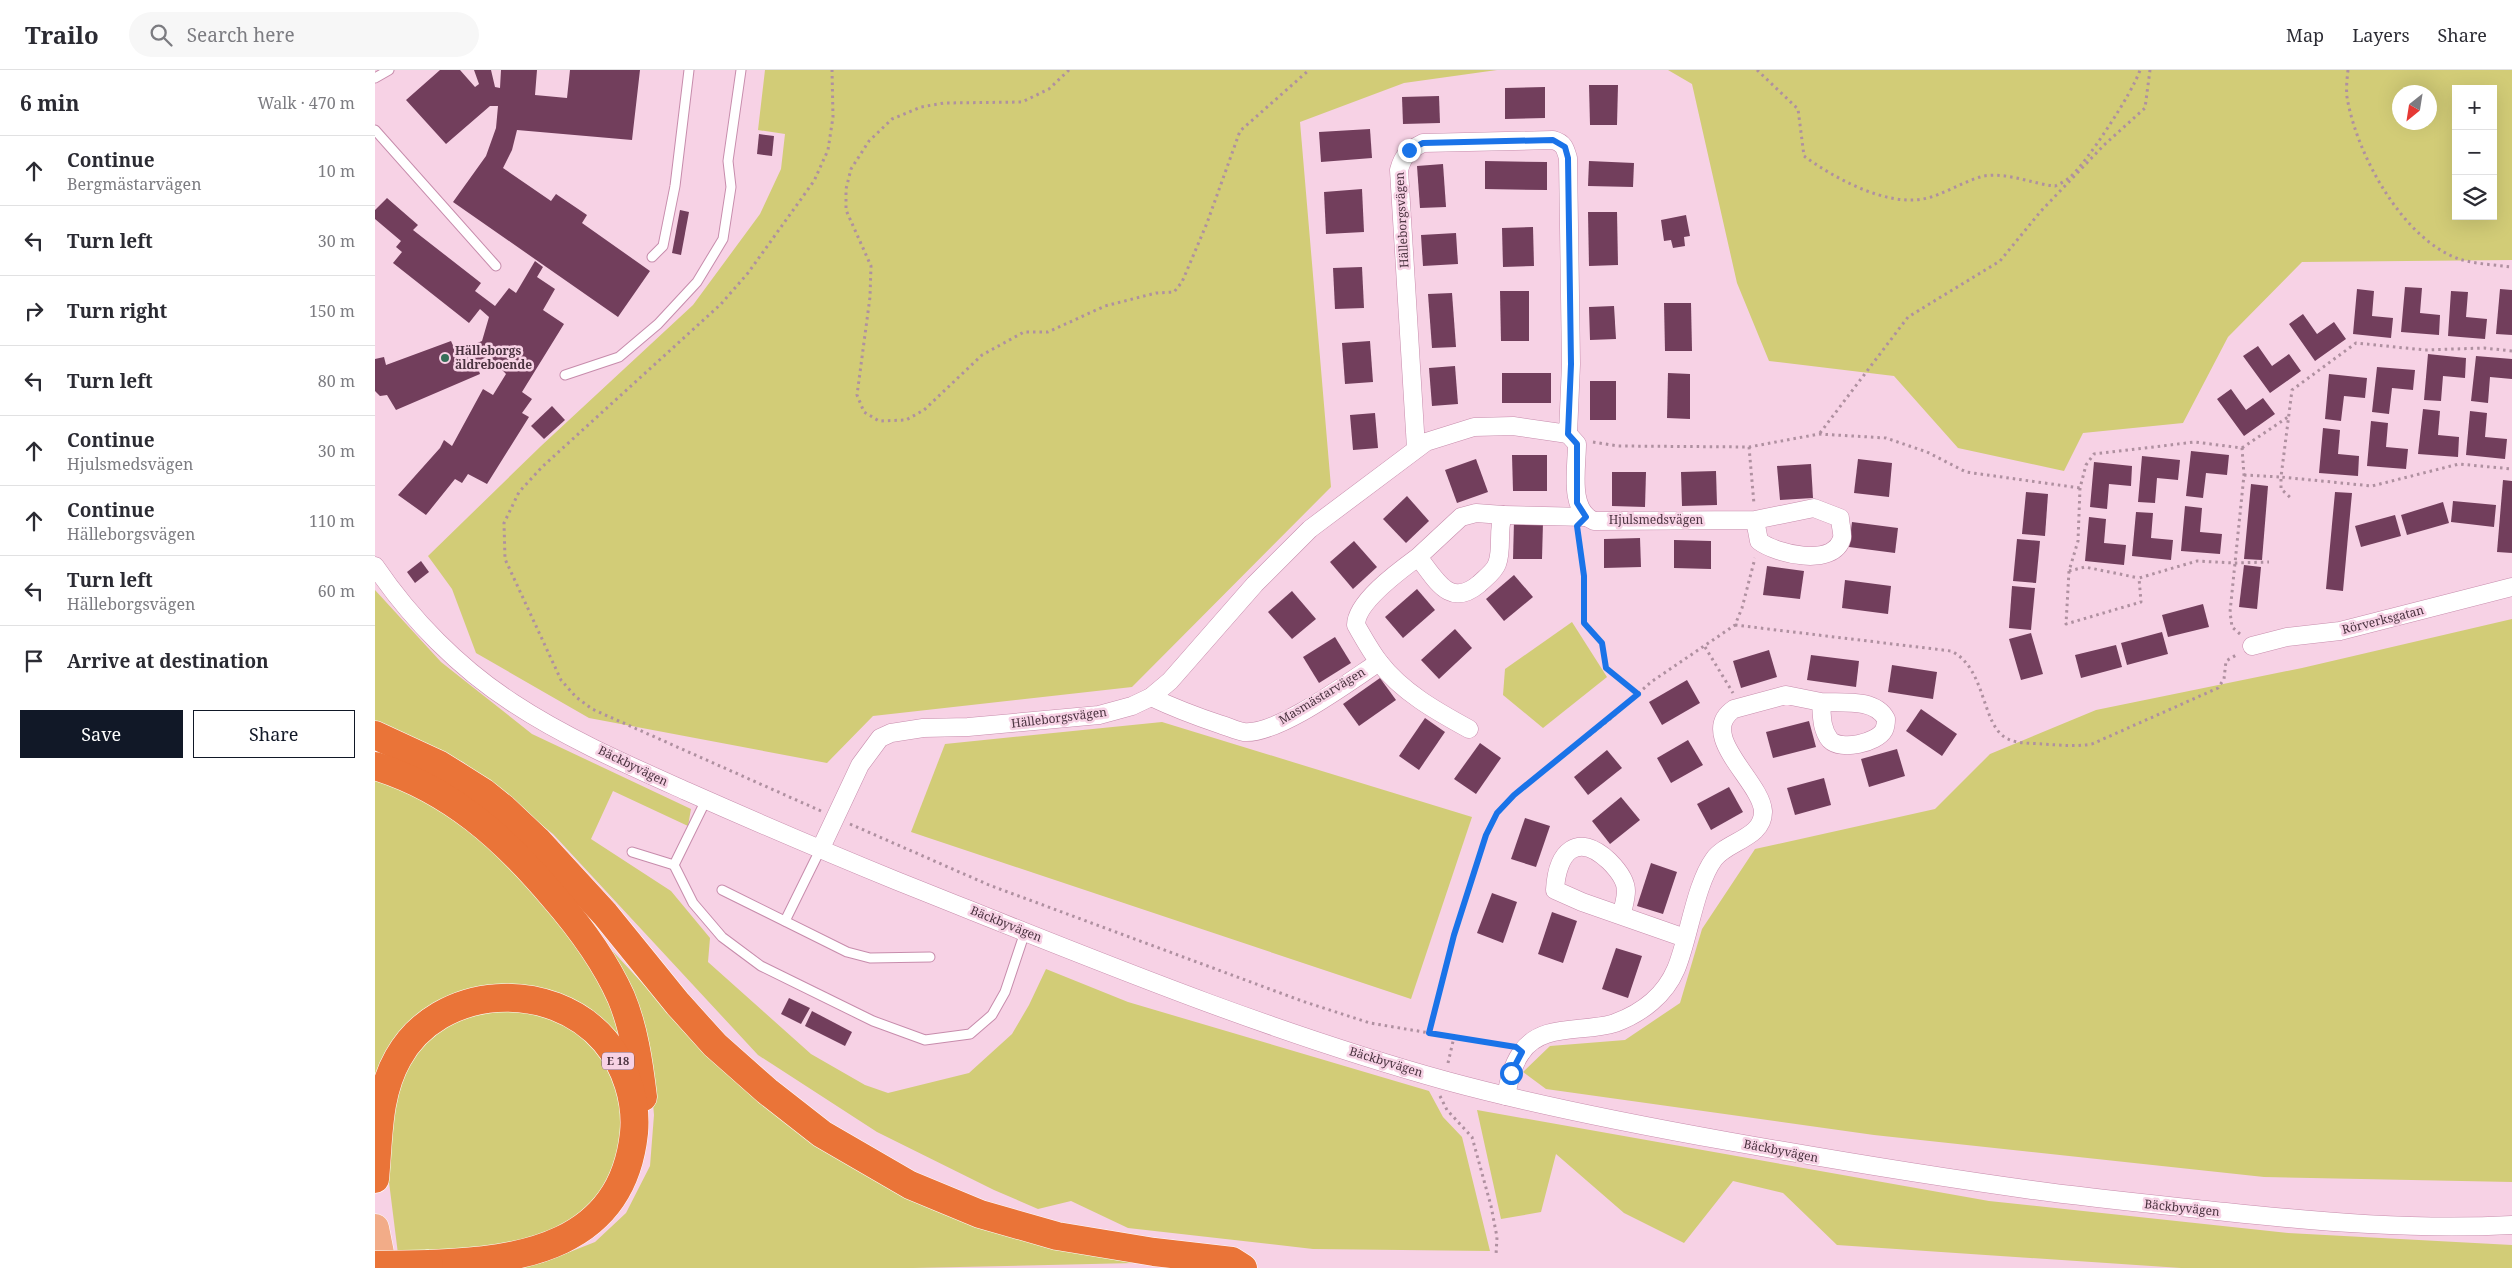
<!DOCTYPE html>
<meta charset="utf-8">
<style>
:root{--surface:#fff;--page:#f7f7f7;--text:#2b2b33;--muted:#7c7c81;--line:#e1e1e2;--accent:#111827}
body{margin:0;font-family:"Noto Serif",serif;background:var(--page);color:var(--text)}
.controls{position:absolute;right:15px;top:15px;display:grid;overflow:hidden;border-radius:0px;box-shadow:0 5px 20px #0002}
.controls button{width:45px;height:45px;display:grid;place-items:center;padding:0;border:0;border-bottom:1px solid var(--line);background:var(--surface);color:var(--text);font:25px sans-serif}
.compass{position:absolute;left:2017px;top:15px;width:45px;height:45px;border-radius:50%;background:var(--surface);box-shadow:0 5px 20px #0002;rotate:210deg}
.stop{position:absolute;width:15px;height:15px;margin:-11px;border:4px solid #1a73e8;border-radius:50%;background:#fff}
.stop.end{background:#1a73e8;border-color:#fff;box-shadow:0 1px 5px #0008}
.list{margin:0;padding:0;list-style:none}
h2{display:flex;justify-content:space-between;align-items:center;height:65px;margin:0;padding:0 20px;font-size:21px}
h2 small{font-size:16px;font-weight:400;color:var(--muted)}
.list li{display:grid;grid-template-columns:32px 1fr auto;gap:15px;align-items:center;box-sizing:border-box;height:70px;padding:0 20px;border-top:1px solid var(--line)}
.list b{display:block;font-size:19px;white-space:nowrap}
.list p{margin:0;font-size:16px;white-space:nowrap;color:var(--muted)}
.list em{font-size:16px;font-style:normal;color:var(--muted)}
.actions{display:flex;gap:10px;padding:15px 20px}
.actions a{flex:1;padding:11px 0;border:1px solid var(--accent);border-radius:0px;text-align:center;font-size:18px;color:var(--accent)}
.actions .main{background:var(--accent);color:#fff}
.icon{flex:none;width:28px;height:28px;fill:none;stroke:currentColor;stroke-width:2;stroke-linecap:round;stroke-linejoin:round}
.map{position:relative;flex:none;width:2137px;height:1198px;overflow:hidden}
header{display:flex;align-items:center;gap:30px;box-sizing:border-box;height:70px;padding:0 25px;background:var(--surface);border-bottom:1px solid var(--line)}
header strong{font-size:24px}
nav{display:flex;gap:28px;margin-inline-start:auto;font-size:18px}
.search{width:350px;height:45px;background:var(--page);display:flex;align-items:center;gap:12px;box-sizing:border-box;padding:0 18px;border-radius:28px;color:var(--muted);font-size:19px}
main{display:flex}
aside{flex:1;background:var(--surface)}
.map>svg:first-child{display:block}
.green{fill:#d2cc77;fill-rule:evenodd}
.building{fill:#723e5c}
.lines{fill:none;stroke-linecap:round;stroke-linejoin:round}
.lane-casing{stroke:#c78cac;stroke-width:11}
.street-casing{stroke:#c78cac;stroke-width:19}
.primary-casing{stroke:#fff;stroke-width:29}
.highway-casing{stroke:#fff;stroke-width:29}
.path{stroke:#af90a0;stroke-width:3;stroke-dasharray:2.5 4;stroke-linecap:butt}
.lane{stroke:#fff;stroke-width:9}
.street{stroke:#fff;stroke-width:18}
.primary{stroke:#f2ac88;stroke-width:28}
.highway{stroke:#ea7438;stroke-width:28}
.highway-bridge-casing{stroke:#fff;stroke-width:29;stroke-linecap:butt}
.highway-bridge{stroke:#ea7438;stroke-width:28}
.route{stroke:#1a73e8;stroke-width:6}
.poi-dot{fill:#356f58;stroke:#f7d2e5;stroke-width:2}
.labels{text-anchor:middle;stroke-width:5;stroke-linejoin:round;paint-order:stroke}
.shield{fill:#f7d2e5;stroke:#7f6372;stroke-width:1}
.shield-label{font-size:11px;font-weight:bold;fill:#4b3340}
.street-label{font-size:12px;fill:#4b3340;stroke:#f7d2e5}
.poi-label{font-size:12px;font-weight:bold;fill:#4b3340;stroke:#f7d2e5;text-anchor:start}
</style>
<header>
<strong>Trailo</strong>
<div class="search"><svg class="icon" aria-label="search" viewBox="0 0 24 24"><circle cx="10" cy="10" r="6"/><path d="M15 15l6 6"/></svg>Search here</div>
<nav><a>Map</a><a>Layers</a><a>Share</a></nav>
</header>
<main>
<aside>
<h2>6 min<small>Walk · 470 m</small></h2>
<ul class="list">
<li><svg class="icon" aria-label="ahead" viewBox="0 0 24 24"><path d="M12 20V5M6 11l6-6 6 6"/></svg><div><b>Continue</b><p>Bergmästarvägen</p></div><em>10 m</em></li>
<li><svg class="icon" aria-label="left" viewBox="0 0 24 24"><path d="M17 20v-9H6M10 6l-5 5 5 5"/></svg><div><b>Turn left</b></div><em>30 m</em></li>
<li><svg class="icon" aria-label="right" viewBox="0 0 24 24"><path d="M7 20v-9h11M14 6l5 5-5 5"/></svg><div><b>Turn right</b></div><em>150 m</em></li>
<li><svg class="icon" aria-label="left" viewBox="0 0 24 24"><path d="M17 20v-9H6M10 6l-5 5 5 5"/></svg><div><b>Turn left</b></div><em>80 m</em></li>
<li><svg class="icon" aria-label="ahead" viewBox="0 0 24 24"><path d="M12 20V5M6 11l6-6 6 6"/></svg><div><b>Continue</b><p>Hjulsmedsvägen</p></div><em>30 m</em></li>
<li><svg class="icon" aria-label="ahead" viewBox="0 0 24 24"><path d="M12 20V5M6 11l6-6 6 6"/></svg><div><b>Continue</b><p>Hälleborgsvägen</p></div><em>110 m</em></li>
<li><svg class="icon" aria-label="left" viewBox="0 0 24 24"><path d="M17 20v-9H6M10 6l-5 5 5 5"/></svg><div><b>Turn left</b><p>Hälleborgsvägen</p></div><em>60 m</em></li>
<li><svg class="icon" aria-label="arrive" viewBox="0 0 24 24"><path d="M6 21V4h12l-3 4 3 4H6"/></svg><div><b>Arrive at destination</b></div></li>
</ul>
<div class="actions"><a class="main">Save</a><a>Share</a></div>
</aside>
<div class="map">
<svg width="2137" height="1198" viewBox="0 0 2137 1198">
<rect width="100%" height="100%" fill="#f7d2e5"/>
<g class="green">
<polygon points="390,0 1122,0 1029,13 925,52 956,417 757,617 498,646 452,693 214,648 101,583 77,519 53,486 166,376 318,235 385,144 406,99 410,64 383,60"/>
<path d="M1293,0H2137V190L1927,192L1853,267L1808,353L1708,363L1689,401L1583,378L1519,306L1394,291L1362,213L1317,14ZM2081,19H2118V146H2081ZM2024,22H2054V52H2024Z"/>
<polygon points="0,520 66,592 157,664 316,739 313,756 238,721 216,769 296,821 335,868 333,892 436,984 490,1015 513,1023 594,1003 637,964 654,935 671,899 753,932 1054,1021 1068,1047 1087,1067 1115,1181 938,1179 753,1158 696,1131 663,1139 619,1120 502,1062 383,985 178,764 88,692 0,651"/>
<polygon points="2137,549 2137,1112 1889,1107 1499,1065 1171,1019 1148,1002 1175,976 1250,970 1305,933 1327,859 1380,779 1560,739 1615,684 1721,640 1927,598"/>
<polygon points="1197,552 1232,607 1168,658 1128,625 1130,599"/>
<polygon points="787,652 1097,747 1036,929 536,762 570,674"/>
<polygon points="0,705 59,730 155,812 227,908 249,966 245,971 208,937 164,918 123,914 80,923 46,943 0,1017"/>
<polygon points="221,863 291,939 436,1068 760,1193 538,1198 133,1198 167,1193 220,1172 251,1143 275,1096 279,1045 274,987"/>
<polygon points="117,937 163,941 197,955 227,984 243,1017 249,1049 235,1115 186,1159 147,1176 23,1184 12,1096 21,1016 38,984 59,961"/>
<polygon points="1102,1040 1614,1131 1913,1163 2137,1175 2137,1198 1806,1198 1462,1175 1408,1123 1358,1111 1309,1173 1249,1143 1181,1084 1166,1142 1126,1149"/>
</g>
<g class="building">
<polygon points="65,0 85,0 100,17 104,14 99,0 116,0 120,17 125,18 126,0 162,0 160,25 192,28 195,0 265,0 257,70 142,60 137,80 128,98 176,131 181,124 212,145 207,153 275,201 243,247 78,132 111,86 121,58 123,36 115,36 71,74 31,30"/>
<polygon points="1214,15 1243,15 1242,55 1215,55"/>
<polygon points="1170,17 1170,48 1130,49 1130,18"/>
<polygon points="1064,26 1065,53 1028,54 1027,27"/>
<polygon points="995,59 997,88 946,92 944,62"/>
<polygon points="384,64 399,66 397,86 382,84"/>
<polygon points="1110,91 1172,92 1172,120 1110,119"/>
<polygon points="1214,91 1259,93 1258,117 1213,116"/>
<polygon points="1068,94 1071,137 1045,138 1042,96"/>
<polygon points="987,119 989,162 951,164 949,122"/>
<polygon points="12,128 43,155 38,160 106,213 100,221 120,236 134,218 141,223 160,191 168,197 162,207 180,219 168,240 189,254 147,322 157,329 147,343 154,347 112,414 93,404 87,413 80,409 51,445 23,425 65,378 69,370 77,376 108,319 118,325 131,304 114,286 101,292 105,304 21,340 12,325 5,326 0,321 0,289 9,287 11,295 76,271 81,282 107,271 114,247 105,239 94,253 18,193 27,182 21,177 26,171 0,149 0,140"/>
<polygon points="305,140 314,142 306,185 297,183"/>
<polygon points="1213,142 1242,142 1243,195 1214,196"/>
<polygon points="1311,145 1315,166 1309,167 1310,176 1298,178 1296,170 1289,171 1286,150"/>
<polygon points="1158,157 1159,196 1128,197 1127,158"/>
<polygon points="1081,163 1083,194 1048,196 1046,165"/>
<polygon points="987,197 989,238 960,239 958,198"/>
<polygon points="2030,217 2047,218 2045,243 2065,245 2064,265 2026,262"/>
<polygon points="1982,219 1999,221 1997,246 2018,248 2016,268 1978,264"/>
<polygon points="2125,219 2137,220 2137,265 2121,264"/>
<polygon points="1125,221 1154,221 1154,271 1126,271"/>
<polygon points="2076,221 2093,222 2091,247 2112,249 2110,269 2073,266"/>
<polygon points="1077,223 1081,277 1057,278 1053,224"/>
<polygon points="1289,233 1316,233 1317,281 1290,281"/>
<polygon points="1239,236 1241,269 1215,270 1214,237"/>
<polygon points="1928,244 1942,264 1959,252 1971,269 1940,291 1914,254"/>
<polygon points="995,271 998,312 970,314 967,273"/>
<polygon points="1883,276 1897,296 1914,284 1926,301 1895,323 1868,286"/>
<polygon points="2053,284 2091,288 2090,308 2068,306 2066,331 2049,330"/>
<polygon points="2101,286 2137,289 2137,309 2115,307 2113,333 2096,331"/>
<polygon points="1080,296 1083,334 1057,336 1054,298"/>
<polygon points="2002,297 2040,300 2038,320 2017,318 2014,344 1997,342"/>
<rect x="1127" y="303" width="49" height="30"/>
<polygon points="1293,303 1315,304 1315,349 1292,348"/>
<polygon points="1954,304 1992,308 1990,328 1969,326 1966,351 1950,349"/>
<rect x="1215" y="311" width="26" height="39"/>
<polygon points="1856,319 1871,340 1888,328 1900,344 1869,366 1842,329"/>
<polygon points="177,336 190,350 169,369 156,356"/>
<polygon points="2048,339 2065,341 2063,365 2084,367 2083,387 2043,384"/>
<polygon points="2095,341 2112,343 2110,367 2132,369 2130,389 2091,385"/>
<polygon points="1000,343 1003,378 978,380 975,345"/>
<polygon points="1996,351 2013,353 2011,377 2033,379 2031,399 1992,396"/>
<polygon points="1948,358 1965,360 1963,384 1984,386 1983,406 1944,403"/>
<polygon points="1816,381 1854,385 1852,405 1831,403 1828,428 1811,426"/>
<polygon points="1137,385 1172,385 1172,421 1138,421"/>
<polygon points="1767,386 1805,390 1803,410 1782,408 1780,433 1763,432"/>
<polygon points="1101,389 1113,422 1082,433 1070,400"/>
<polygon points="1483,389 1517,393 1514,427 1479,423"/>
<polygon points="1719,392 1757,396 1756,416 1734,414 1732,439 1715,437"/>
<polygon points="1436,394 1438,428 1405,430 1402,396"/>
<polygon points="1341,401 1342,435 1307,436 1306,402"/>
<polygon points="1237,402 1271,402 1270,437 1237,436"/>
<polygon points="2128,410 2137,411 2137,483 2122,482"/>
<polygon points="1876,414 1893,416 1887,490 1869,489"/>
<polygon points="1651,422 1673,424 1670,466 1647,464"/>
<polygon points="1960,422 1977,423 1968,521 1951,519"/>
<polygon points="1032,426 1054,451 1031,473 1008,449"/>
<polygon points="2078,431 2121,435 2119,457 2076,452"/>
<polygon points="2068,432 2074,453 2032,465 2026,445"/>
<polygon points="1810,436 1827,438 1825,462 1847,464 1845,484 1806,481"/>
<polygon points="1761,442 1778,443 1776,468 1798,470 1796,490 1757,486"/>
<polygon points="2020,445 2026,466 1986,477 1980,456"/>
<polygon points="1714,447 1731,449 1729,473 1751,475 1749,495 1710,491"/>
<polygon points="1139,451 1168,452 1167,489 1138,489"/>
<polygon points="1477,452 1523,458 1520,483 1474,477"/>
<polygon points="1265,468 1266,497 1229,498 1229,469"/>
<polygon points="1642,469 1665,471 1661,513 1638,511"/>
<polygon points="1299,470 1336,471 1336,499 1299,498"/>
<polygon points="979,471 1002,497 978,519 955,492"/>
<polygon points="46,491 54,502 40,513 32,502"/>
<polygon points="1869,495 1886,497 1882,539 1864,537"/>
<polygon points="1392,496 1429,501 1425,529 1388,525"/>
<polygon points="1139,505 1158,527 1129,551 1111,529"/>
<polygon points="1470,510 1516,516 1513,544 1467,538"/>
<polygon points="1637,516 1660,518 1656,560 1634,558"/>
<polygon points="1042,519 1060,540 1028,568 1010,547"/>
<polygon points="917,521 941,549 917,569 893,542"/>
<polygon points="1828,534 1834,557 1793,567 1787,545"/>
<polygon points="1080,559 1097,578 1064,609 1046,590"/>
<polygon points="1787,562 1793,584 1752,595 1746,573"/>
<polygon points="1656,563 1668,604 1646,610 1634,569"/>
<polygon points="960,567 976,593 944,613 928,587"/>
<polygon points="1741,575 1747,597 1706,608 1700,585"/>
<polygon points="1394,580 1402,607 1366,618 1358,591"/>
<polygon points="1436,585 1484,591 1481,617 1432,610"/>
<polygon points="1517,595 1562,602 1558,629 1513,622"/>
<polygon points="1005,608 1021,630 984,656 968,634"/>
<polygon points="1312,610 1325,633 1287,655 1274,632"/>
<polygon points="1546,639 1582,664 1567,686 1531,661"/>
<polygon points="1050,648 1070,662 1044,700 1024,686"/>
<polygon points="1434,651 1441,677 1398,688 1391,662"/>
<polygon points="1313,670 1328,695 1296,713 1282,688"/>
<polygon points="1105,673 1126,688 1101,724 1079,709"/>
<polygon points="1522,679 1530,706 1494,717 1486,689"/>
<polygon points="1232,680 1247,698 1213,725 1199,707"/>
<polygon points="1449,708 1456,735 1420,745 1412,718"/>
<polygon points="1354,717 1368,742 1336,760 1322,734"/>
<polygon points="1246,727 1265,750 1235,774 1217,751"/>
<polygon points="1150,748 1175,756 1161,797 1136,789"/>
<polygon points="1276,793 1302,802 1288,844 1262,836"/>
<polygon points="1117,823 1142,832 1128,873 1102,863"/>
<polygon points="1177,842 1202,851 1188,893 1163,884"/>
<polygon points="1241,878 1267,886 1253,928 1227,919"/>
<polygon points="414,928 435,938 426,954 406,944"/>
<polygon points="437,941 477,962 470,976 430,956"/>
</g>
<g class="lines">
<g class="lane-casing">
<g id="lane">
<polyline points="0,8 14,0"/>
<polyline points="0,60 121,196"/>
<polyline points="277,187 288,176 300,116 314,0"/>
<polyline points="190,305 244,287 283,254 322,212 348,169 356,117 353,91 366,0"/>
<polyline points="331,730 299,795 318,833 347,867 386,896 498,951 550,970 595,964 617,945 630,922 650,862"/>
<polyline points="257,782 299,795"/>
<polyline points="347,820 472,882 495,888 555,887"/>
<polyline points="410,851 445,780"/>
</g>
</g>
<g class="street-casing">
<g id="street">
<path d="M1193,364L1202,374C1202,398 1193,440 1219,451L1380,450L1439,438L1465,448C1465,454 1468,463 1467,468C1459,498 1401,484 1384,471L1380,450"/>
<polyline points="1128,445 1211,447"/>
<path d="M1043,487L1086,447L1101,443L1128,445C1122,462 1128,478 1122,494C1119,502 1110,508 1104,514C1074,539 1061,509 1043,487C1024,501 981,532 981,555C988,567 995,580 1004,592C1027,622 1061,641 1094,659"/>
<path d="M0,496C36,549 84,598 138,633C191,668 253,695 311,721C381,752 451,782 522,811C703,883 884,959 1072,1011C1164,1036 1257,1054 1352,1071C1453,1089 1555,1106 1657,1120C1722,1129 1786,1135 1851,1142C1946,1152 2041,1160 2137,1155"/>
<polyline points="1877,576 1912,567 1965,561 2137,517"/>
<path d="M776,627C799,638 823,647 847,655C854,657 862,661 869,662C903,665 975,611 1004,592"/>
<path d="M445,780L485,695L505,668L516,663L548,658L593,657L724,645L757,636L776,627L795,611L880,514L935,459L1051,372L1099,357L1138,356L1193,364L1196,294L1193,88C1190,78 1189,73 1178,70L1048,73C1034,80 1028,85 1024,100L1041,378"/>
<path d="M1247,844C1248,837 1251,829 1251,821C1251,810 1242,799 1234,791C1202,761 1182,782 1180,820L1207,832L1310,868"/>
<path d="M1131,1026C1134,1011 1137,996 1146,983C1166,952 1210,963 1240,953C1267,943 1290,925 1301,899C1314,868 1320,815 1339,789C1352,771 1389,768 1388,741C1386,711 1321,665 1359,639L1411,625L1446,632C1447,645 1446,659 1455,670C1466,681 1502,673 1509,660C1510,658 1511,652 1511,649C1500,628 1467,633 1446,632"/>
</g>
</g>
<g class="primary-casing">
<polyline id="primary" points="0,1158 8,1198"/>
</g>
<g class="highway-casing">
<g id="highway">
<polyline points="0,665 65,695 108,722 128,738 163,771 230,844 303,934 340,975 392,1021 447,1064 535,1115 605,1144 682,1166 779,1182 857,1191 868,1198"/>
<path d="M0,696C75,719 129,768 178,826C205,857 229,889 246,927C259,958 264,993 268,1027"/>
<path d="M0,1109C4,1068 2,1025 23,988C64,914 176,908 230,971C251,996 262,1031 259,1063C247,1176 147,1191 54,1194"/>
</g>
</g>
<g class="path">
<polyline points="694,0 674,19 647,32 569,33 546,37 517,49 494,71 476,99 471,119 471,140 496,196 495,227 482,325 489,342 504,351 531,350 549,340 607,285 649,262 673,262 730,236 781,223 799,222 807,212 832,153 865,61 934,0"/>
<path d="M1382,0L1423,39L1429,86C1459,108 1510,136 1548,129C1569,125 1588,111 1609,106C1632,102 1658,114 1680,116C1685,114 1690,111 1694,108C1711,94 1758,22 1765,0"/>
<path d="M1973,0C1972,9 1971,18 1972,27C1981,83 2027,169 2084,189C2100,194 2120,195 2137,197"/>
<polyline points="2137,281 2109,278 2050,280 1981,273 1917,320 1906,407 1997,416 2084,394 2137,399"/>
<polyline points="1445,363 1533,247 1625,191 1666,141 1729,75 1770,38 1775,0"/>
<polyline points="1218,372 1243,376 1374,377 1444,364 1511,368 1552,382 1591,402 1705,418"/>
<polyline points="1374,377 1379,434"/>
<polyline points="1867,378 1913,347"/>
<polyline points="1869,405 1906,407 1906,419 1917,429"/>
<polyline points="1203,464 1209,506 1209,553 1227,573 1231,598 1263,624"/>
<polyline points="1694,501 1710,497 1764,508"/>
<path d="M1360,555L1576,581C1612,598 1606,657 1633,669C1643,674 1657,673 1667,674C1685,675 1700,677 1717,674L1843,618L1849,609L1851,591L1863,584"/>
<polyline points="1865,564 1857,557 1855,542 1869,405 1867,378 1820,372 1719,384 1711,395 1705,418 1703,471 1694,501 1691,554 1766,532 1764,508 1822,491 1859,493 1894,492"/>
<polyline points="1330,577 1358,623"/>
<polyline points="446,741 217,639 201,627 186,610 130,489 129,453 144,422 167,397 346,234 373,203 439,111 453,80 458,47 457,0"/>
<polyline points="475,754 614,815 927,931 995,953 1132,976"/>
<polyline points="1054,963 1079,865 1111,765 1122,743 1139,725 1235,649 1276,612 1360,555 1367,538 1380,488"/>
<polyline points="1073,993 1079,967"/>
<polyline points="1065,1026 1072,1040 1097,1067 1116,1136 1122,1167 1121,1185"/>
</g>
<use href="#lane" class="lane"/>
<use href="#street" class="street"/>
<use href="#primary" class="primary"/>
<use href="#highway" class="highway"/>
<g class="highway-bridge-casing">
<polyline id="highway-bridge" points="0,1195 54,1194"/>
</g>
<use href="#highway-bridge" class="highway-bridge"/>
</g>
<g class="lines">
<polyline class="route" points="1034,80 1048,73 1178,70 1190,77 1193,88 1196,294 1193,364 1202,374 1202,433 1211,447 1202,456 1209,506 1209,553 1227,573 1231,598 1263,624 1139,725 1122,743 1111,765 1079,865 1054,963 1141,977 1147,982 1136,1003"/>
</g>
<circle class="poi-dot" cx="70" cy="288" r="5"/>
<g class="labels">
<rect class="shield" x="227" y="982.5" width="32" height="17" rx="4"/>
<g class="shield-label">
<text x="243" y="995">E 18</text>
</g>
<g class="street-label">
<text transform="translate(1027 150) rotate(-93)" y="4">Hälleborgsvägen</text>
<text x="1281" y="454">Hjulsmedsvägen</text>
<text transform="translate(2008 550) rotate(-14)" y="4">Rörverksgatan</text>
<text transform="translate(947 626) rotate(-31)" y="4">Masmästarvägen</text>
<text transform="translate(684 648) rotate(-7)" y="4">Hälleborgsvägen</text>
<text transform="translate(258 696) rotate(26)" y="4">Bäckbyvägen</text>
<text transform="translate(631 854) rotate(22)" y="4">Bäckbyvägen</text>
<text transform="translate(1011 992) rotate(17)" y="4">Bäckbyvägen</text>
<text transform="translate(1406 1081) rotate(11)" y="4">Bäckbyvägen</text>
<text transform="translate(1807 1138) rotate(6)" y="4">Bäckbyvägen</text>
</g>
<g class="poi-label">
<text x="80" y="285">Hälleborgs<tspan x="80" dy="14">äldreboende</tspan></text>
</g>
</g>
</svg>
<div class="controls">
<button>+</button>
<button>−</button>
<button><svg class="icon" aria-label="layers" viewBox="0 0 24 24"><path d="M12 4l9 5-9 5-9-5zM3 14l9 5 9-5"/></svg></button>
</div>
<svg class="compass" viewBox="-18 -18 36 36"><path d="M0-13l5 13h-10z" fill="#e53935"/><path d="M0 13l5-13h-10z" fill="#7c7c81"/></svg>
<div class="stop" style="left:1136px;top:1003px"></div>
<div class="stop end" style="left:1034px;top:80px"></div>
</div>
</main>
